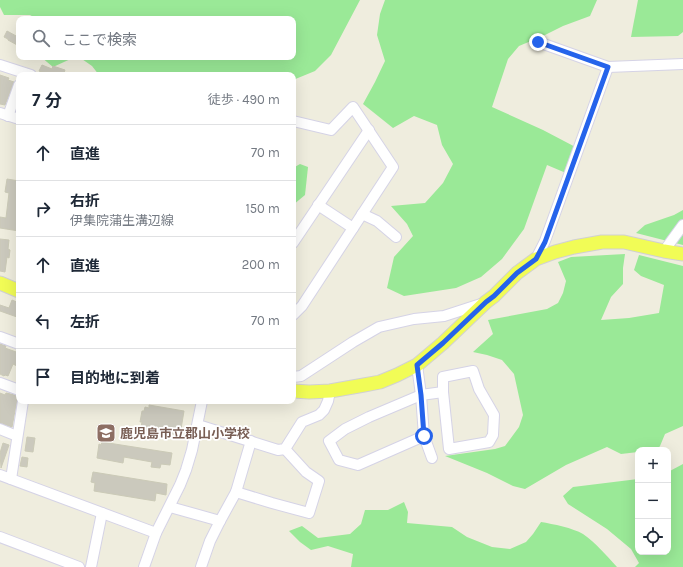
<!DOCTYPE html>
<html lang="ja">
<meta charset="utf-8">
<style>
:root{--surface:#fff;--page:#f6f6f7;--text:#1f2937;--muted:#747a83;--line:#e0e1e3}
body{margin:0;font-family:Karla,"Noto Sans JP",sans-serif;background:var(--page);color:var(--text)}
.controls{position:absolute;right:12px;bottom:12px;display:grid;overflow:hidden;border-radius:8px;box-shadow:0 4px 16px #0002}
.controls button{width:36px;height:36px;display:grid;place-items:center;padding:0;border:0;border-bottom:1px solid var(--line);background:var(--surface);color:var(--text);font:20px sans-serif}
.stop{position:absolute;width:12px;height:12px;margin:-9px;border:3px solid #2563eb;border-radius:50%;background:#fff}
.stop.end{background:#2563eb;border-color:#fff;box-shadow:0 1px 4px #0008}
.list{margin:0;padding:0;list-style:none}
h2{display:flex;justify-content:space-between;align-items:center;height:52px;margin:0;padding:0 16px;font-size:17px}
h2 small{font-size:13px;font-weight:400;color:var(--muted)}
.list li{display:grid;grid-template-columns:26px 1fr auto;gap:12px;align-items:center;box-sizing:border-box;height:56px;padding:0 16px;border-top:1px solid var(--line)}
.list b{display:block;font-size:15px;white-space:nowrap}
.list p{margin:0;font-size:13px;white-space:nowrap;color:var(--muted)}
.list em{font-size:13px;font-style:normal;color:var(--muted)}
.icon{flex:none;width:22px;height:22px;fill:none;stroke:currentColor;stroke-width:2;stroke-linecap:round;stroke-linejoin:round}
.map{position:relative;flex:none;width:683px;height:567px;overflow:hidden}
.search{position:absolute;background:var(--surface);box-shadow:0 4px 16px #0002;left:16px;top:16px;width:280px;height:44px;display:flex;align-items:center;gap:10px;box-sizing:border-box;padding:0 14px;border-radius:8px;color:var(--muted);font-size:15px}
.panel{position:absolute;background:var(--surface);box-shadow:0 4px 16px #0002;left:16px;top:72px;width:280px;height:332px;border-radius:8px}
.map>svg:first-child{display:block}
.green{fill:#9ae997}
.building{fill:#cbc9bd;stroke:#cbcab7}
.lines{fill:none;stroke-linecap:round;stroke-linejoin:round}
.minor-casing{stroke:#d5d3e6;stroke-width:12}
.major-casing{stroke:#d1d1d1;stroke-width:15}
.minor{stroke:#fff;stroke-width:10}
.major{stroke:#f1fc56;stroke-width:13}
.route{stroke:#2563eb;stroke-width:5}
.labels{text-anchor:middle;stroke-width:3.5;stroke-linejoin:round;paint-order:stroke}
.education-label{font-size:13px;font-weight:bold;fill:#785e54;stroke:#fff;text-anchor:start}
</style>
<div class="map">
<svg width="683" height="567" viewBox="0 0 683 567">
<rect width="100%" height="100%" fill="#efedde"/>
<g class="green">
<polygon points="0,0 360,0 331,55 315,71 293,80 293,75 99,75 92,66 79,57 293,57 293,19 37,19 30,15 4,15 0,7"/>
<polygon points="385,0 597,0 590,16 563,26 543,36 519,46 508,59 492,107 543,130 583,151 573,176 547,165 524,229 502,259 481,277 456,288 404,296 387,288 394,257 413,236 407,224 391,206 425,203 443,183 453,164 442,145 437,125 414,116 393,128 363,104 375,82 385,61 377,35 380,14"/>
<polygon points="638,0 683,0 683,32 678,36 631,37"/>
<polygon points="41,57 75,57 53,67"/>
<polygon points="300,164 308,167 305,195 293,205 293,168"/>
<polygon points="683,210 683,245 636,233 645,225 674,215"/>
<polygon points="625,254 623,268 623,284 611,297 601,320 629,318 659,313 664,285 641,276 634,270 639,255 683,266 683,426 665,434 660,446 657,450 638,450 638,452 621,454 607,447 566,465 525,489 513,486 487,473 445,456 495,449 505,446 519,427 523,415 514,374 502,360 487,355 473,352 493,334 488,320 547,309 558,303 563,293 566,281 558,262 571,257"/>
<polygon points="683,464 683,567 635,567 639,563 631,549 607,529 568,504 563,496 573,487 638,479 638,552 668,552 668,472"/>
<path d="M404,502L408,512L407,523L452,527L467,537L492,547L510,549L526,542L533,534L541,522C553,524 573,528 583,534C596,543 606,555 617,567H351L353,554L328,546L311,550L300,542L289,531L302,526L318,538L350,534L361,524L365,510H388Z"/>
</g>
<g class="building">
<polygon points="7,31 18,37 17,39 19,40 19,46 8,40 8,39 4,37"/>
<polygon points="42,65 52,69 53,66 65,70 63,75 49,75 39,71"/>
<polygon points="0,75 9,78 8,80 14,82 5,105 0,104"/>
<polygon points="7,179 19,181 19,231 0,228 0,217 6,218 9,193 5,192"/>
<polygon points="0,239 9,240 8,249 10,250 9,258 7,257 5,272 0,271"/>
<polygon points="12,300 19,303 19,311 17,317 0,311 0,305 9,308"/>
<polygon points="0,344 6,346 5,348 19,353 19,367 13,364 8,376 5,375 4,376 0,374"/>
<polygon points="0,393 5,395 6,393 19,396 17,400 12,427 0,423"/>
<polygon points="149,405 184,411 180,435 145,430 146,428 141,427 142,422 140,422 142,411 144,411 145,407 149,408"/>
<polygon points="27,437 35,438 33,452 25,451"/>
<polygon points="102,442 172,453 170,465 161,464 160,468 151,467 152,462 124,457 123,463 97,458 99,444 101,445"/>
<polygon points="3,443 9,445 1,468 0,453"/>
<polygon points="22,457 28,458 27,467 20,466"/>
<polygon points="93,472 167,484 166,495 156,493 155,501 94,491 95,483 91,482"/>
</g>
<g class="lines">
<g class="minor-casing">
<g id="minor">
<polyline points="538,42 608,67 683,64"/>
<polyline points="0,65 31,75"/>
<polyline points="0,113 19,119"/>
<polyline points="8,116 19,85"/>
<polyline points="293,121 331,130 353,107 393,167 302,306 293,315"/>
<polyline points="318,205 353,228"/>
<polyline points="362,214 377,221 396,237"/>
<polyline points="293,243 369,130"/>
<polyline points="664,251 683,225"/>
<polyline points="536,259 545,241 608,67"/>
<polyline points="0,337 19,344"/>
<polyline points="417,365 421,395 424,436 432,458"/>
<polygon points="473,371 479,389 494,415 493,435 489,442 449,449 443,392 443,377"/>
<polyline points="293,377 301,376 353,342 379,327 414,319 444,316 484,303"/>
<polyline points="0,383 19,390"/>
<polyline points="198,425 278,450 285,449 302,422 319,415 324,410 328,401 330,391"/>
<polyline points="0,429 17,436"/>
<polyline points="424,436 358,465 339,460 329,441 345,429 369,417 421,395 443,392"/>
<polyline points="251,441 236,492 272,503 309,513 319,481 306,472 285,449"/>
<polyline points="0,475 156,533"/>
<polyline points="11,479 23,401"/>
<polyline points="170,507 220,521 210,541 201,567"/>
<polyline points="220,521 236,492"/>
<polyline points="0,537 79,567"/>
<polyline points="91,567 102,513"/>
<polyline points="144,567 156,533 180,485 186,470 192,450 202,401"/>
</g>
</g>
<g class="major-casing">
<g id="major">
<polyline points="0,283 19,291"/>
<polyline points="293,391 309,392 330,391 364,385 380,382 397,375 417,365 443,343 486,302 494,296 517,273 536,259 555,252 574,247 602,242 624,242 664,251 683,254"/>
</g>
</g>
<use href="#minor" class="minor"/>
<use href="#major" class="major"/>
</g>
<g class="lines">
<polyline class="route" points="424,436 421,395 417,365 443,343 486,302 494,296 517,273 536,259 545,242 608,67 538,42"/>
</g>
<defs>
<g id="school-square" transform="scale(1)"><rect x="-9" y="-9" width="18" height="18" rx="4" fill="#8d6e63" stroke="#fff"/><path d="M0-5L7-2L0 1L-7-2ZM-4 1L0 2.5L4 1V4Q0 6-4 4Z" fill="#fff"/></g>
</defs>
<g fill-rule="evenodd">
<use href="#school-square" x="106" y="433"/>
</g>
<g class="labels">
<g class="education-label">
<text x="120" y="438">鹿児島市立郡山小学校</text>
</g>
</g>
</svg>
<div class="controls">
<button>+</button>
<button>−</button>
<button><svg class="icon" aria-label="locate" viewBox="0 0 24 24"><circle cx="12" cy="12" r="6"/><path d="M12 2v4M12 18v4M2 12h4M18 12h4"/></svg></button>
</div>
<div class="stop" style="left:424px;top:436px"></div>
<div class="stop end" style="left:538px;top:42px"></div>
<div class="search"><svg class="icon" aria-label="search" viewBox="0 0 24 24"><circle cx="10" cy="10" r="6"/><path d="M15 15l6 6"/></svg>ここで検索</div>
<section class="panel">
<h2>7 分<small>徒歩 · 490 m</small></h2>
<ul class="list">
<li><svg class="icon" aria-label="ahead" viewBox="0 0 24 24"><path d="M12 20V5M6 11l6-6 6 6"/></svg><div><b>直進</b></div><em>70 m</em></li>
<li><svg class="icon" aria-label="right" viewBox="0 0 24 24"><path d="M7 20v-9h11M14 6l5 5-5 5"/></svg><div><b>右折</b><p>伊集院蒲生溝辺線</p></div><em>150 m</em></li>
<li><svg class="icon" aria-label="ahead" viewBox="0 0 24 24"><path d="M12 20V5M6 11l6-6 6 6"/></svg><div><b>直進</b></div><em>200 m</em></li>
<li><svg class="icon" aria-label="left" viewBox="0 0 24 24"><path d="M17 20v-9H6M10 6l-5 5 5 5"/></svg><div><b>左折</b></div><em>70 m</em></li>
<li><svg class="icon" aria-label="arrive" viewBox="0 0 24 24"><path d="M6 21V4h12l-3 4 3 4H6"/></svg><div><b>目的地に到着</b></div></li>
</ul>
</section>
</div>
